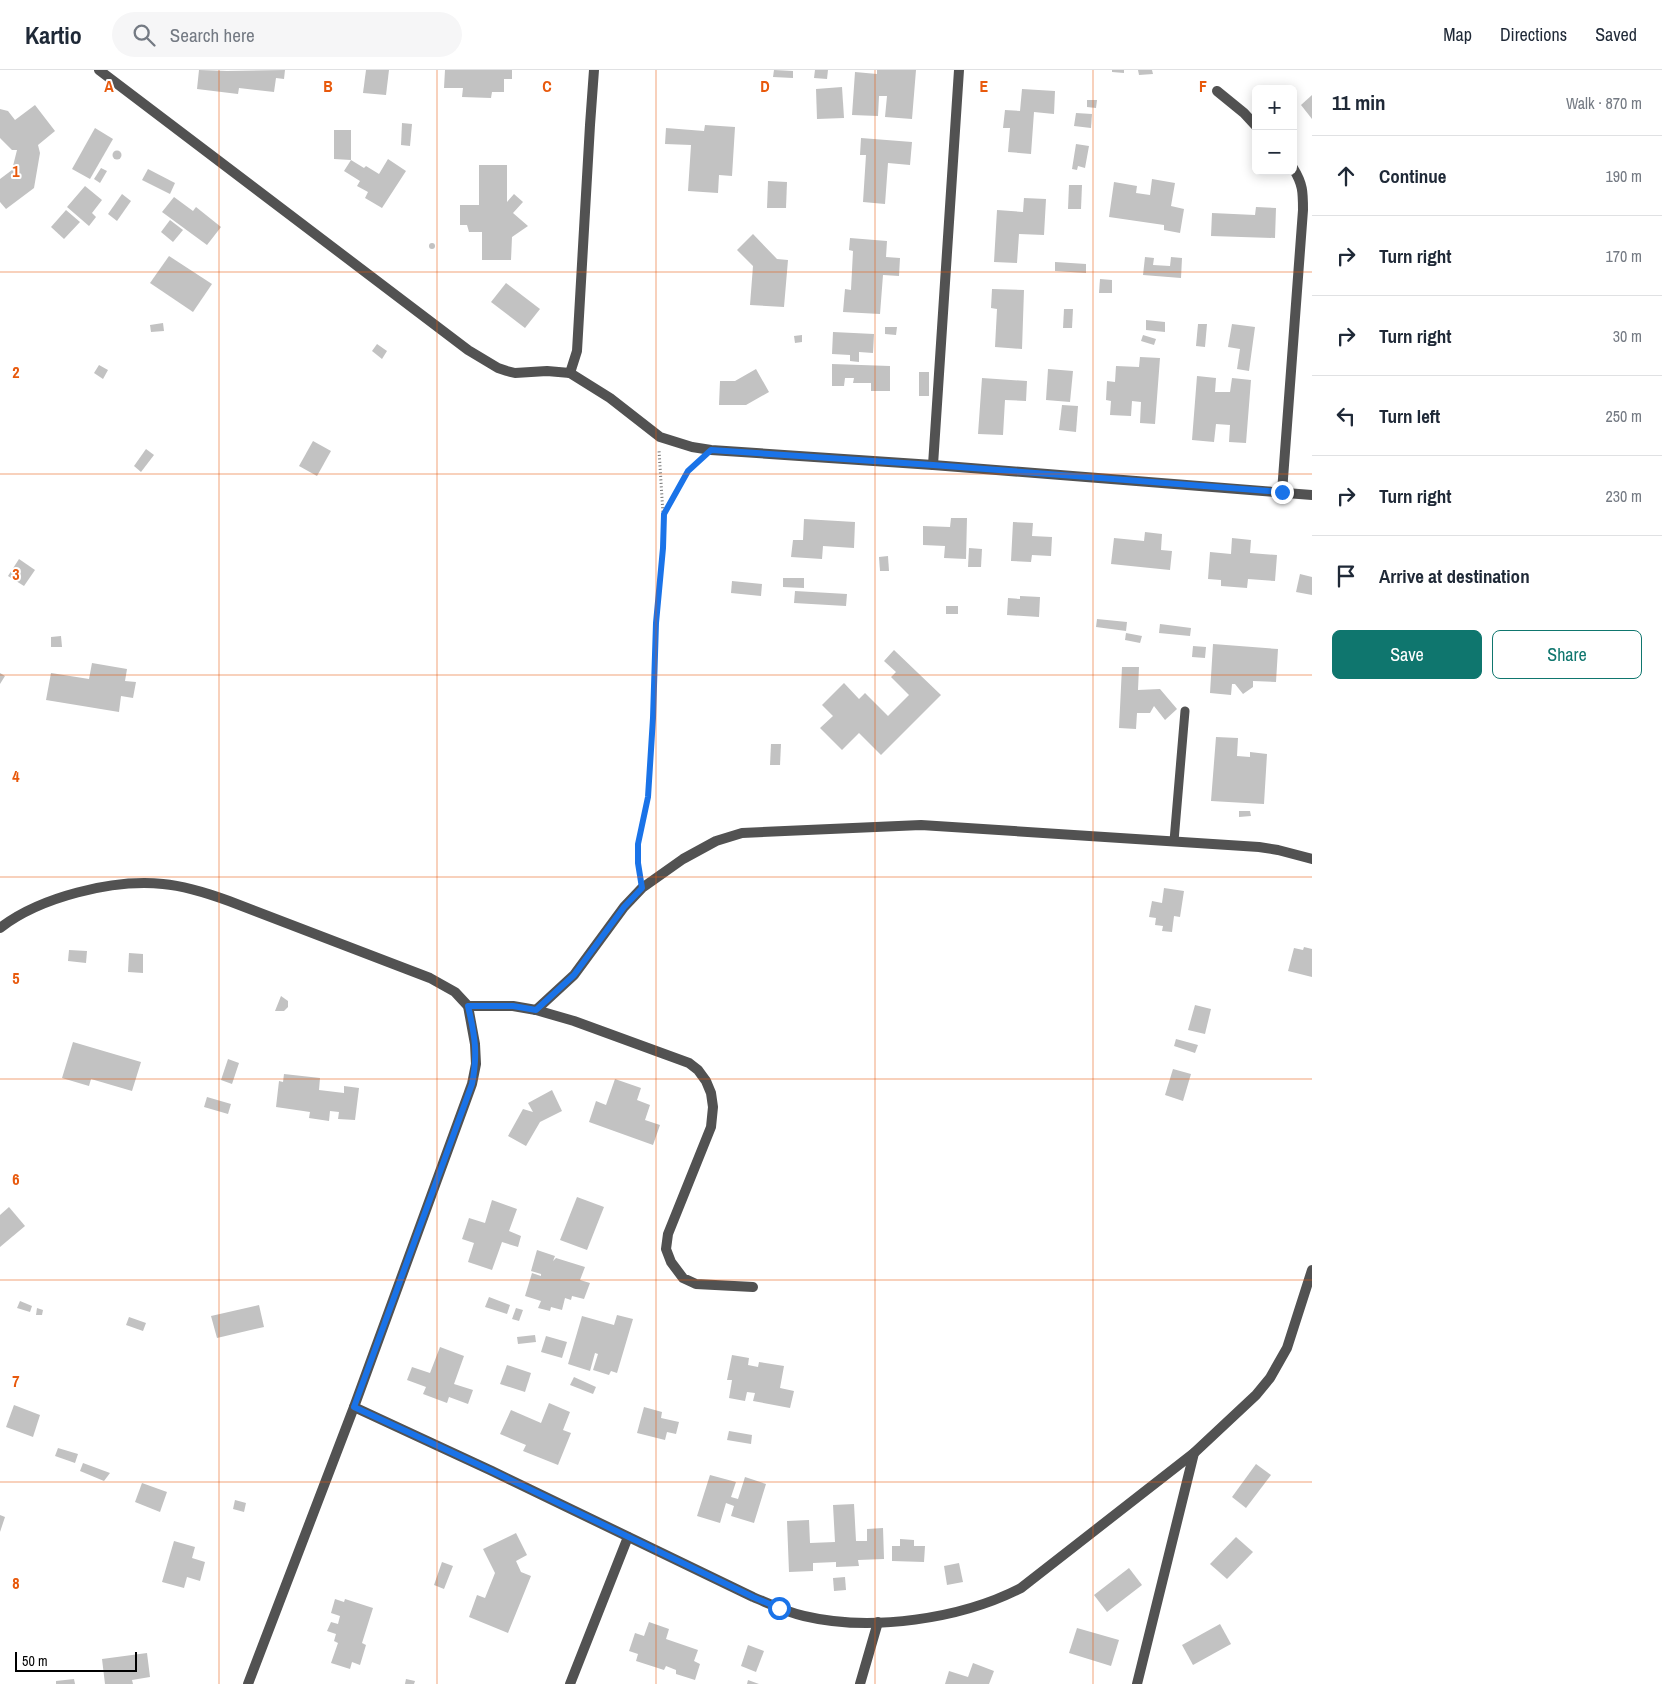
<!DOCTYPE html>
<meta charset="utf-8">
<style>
:root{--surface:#fff;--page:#f6f6f7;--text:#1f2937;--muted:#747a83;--line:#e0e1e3;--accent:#0f766e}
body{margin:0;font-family:"Archivo Narrow",sans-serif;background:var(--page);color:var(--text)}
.controls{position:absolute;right:15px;top:15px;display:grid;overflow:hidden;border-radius:8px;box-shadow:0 2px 12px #0003}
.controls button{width:45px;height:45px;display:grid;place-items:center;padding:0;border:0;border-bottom:1px solid var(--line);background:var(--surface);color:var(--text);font:25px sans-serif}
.scale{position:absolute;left:15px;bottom:12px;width:122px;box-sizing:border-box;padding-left:5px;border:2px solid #000;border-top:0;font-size:14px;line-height:18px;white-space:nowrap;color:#000;-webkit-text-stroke:4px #fff;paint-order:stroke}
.stop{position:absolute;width:15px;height:15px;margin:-11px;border:4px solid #1a73e8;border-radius:50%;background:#fff}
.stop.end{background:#1a73e8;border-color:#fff;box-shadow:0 1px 5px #0008}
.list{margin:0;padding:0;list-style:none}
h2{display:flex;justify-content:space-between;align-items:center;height:65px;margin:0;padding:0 20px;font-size:21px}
h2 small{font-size:16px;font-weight:400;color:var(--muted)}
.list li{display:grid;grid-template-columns:32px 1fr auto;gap:15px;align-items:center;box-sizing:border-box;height:80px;padding:0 20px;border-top:1px solid var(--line)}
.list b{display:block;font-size:19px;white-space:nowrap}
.list em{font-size:16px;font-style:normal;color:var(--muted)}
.actions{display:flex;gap:10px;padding:15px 20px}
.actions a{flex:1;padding:11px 0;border:1px solid var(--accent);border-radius:8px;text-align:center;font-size:18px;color:var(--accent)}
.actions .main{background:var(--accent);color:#fff}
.icon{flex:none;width:28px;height:28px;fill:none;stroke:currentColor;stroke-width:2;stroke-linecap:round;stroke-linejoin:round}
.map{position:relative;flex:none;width:1312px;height:1614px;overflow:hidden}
header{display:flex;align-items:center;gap:30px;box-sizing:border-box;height:70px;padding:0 25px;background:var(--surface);border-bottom:1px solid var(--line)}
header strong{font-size:24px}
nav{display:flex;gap:28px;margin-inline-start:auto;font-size:18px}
.search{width:350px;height:45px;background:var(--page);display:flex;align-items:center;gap:12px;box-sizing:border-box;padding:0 18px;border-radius:28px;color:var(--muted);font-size:19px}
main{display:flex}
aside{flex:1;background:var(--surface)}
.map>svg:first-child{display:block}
.building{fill:#c2c2c2}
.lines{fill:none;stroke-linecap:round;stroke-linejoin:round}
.path{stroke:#747474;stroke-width:3;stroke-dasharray:1 2.5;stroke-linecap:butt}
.lane{stroke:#525252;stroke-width:9}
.street{stroke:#525252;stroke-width:10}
.route{stroke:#1a73e8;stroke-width:6}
.grid{fill:none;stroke:#e8590c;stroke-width:1;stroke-opacity:0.55}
.grid-label{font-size:16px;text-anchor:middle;font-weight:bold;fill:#e8590c;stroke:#fff;stroke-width:4;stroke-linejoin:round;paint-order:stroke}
</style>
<header>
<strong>Kartio</strong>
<div class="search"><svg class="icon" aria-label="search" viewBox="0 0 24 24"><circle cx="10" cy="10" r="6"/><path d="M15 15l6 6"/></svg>Search here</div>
<nav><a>Map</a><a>Directions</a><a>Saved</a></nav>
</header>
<main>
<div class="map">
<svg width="1312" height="1614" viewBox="0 0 1312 1614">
<rect width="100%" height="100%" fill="#fff"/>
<g class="building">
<polygon points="199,0 227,1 285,0 284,9 276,8 274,22 239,18 238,24 197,19"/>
<polygon points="366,0 389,0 386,25 363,23"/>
<polygon points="445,0 512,0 512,9 504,9 504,22 492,22 491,28 462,27 463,18 444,18"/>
<polygon points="774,0 793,1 793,8 773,7"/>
<polygon points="815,0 828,0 827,9 814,8"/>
<polygon points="877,0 916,0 912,49 885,47 887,26 879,26 878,46 852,45 855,2 877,4"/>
<polygon points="1112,0 1124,0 1124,3 1112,2"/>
<polygon points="1138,0 1152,0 1153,4 1139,5"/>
<polygon points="842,17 844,48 817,49 816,19"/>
<polygon points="1022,19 1055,21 1054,44 1034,42 1031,84 1008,82 1010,58 1003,58 1005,40 1020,41"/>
<polygon points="1312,25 1312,49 1301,35"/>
<polygon points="1087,30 1097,30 1096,38 1087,37"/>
<polygon points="35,35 55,61 38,75 40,83 34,118 6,139 0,132 0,109 12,100 17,80 12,80 0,68 0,39 8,41 15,50"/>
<polygon points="1076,43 1092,44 1091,58 1074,56"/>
<polygon points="402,53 412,54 410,76 401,75"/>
<polygon points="705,55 735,57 732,106 719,105 718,123 688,121 691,75 665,74 666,58 704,61"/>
<polygon points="95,58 113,69 90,109 72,99"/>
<polygon points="334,60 351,60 351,90 334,89"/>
<polygon points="861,68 912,72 910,95 888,93 885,134 863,132 866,85 860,85"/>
<polygon points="1076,74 1089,76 1085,98 1078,96 1077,100 1072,99"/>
<circle cx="117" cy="85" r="4.5"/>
<polygon points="388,89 406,101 382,138 365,128 368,122 357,116 360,111 344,101 351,90 364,98 366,96 379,104"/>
<polygon points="479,95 507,95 507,132 514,124 523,132 513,143 528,156 512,167 511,190 482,190 482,162 469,162 467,155 460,155 460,135 479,135"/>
<polygon points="101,98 107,101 100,113 94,109"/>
<polygon points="148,99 175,113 170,124 142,110"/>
<polygon points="1152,109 1175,113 1171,136 1184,139 1180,163 1164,160 1164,155 1109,147 1114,112 1137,116 1136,123 1150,125"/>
<polygon points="768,111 787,112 786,138 767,138"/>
<polygon points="1069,115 1082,115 1081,139 1068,139"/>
<polygon points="85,116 102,130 92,143 96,147 89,156 67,137"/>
<polygon points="122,124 131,131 117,151 108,144"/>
<polygon points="174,127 193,141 196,137 221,157 207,175 162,142"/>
<polygon points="1024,128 1046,129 1044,165 1019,164 1017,193 994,192 997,140 1023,142"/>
<polygon points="1256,137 1276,138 1275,168 1211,166 1212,143 1255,145"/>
<polygon points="66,140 80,152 64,169 51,157"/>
<polygon points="170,150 183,160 173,172 161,162"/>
<polygon points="753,164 777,189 788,190 784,237 750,235 753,196 737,180"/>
<polygon points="850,168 887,171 886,187 900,188 899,206 883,205 880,244 843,242 845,219 851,220 853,181 849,180"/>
<circle cx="432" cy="176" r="3"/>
<polygon points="169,186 212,214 193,242 150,213"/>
<polygon points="1145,187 1154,188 1153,195 1170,196 1171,187 1182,188 1181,208 1143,205"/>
<polygon points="1055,192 1086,194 1086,203 1055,201"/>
<polygon points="1100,209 1112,210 1112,223 1099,223"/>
<polygon points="506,213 540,239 525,258 491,232"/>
<polygon points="992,219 1024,220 1022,279 995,277 997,239 991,238"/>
<polygon points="1064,239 1073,239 1072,258 1063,258"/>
<polygon points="1146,250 1165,252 1165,262 1146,260"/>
<polygon points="163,253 164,261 151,262 150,255"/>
<polygon points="1198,254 1207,254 1205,277 1196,276"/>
<polygon points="1232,254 1255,257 1249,301 1237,299 1240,279 1228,277"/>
<polygon points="885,257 897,257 896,265 885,264"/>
<polygon points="833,262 874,264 873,283 859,282 859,292 850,291 850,285 832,284"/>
<polygon points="802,265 802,272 795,273 794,266"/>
<polygon points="1143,265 1156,269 1154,275 1141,271"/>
<polygon points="377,274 387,281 382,289 372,281"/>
<polygon points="1140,287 1160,288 1155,354 1140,353 1141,332 1132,331 1131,346 1110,345 1111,331 1106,330 1107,311 1115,312 1116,296 1139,297"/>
<polygon points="832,294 890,296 890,321 871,321 871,313 853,313 854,308 845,308 844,316 832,316"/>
<polygon points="99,295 108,300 103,309 94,303"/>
<polygon points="756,299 769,322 746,335 719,335 720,311 735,311"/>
<polygon points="1048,299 1073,301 1070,332 1046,330"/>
<rect x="919" y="302" width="10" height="24"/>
<polygon points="1197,306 1216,308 1215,322 1230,322 1232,308 1251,310 1246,373 1229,372 1230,355 1216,354 1214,372 1192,370"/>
<polygon points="982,308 1027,311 1026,331 1005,330 1003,365 978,364"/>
<polygon points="1062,335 1078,336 1076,362 1059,360"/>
<polygon points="313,371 331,381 317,406 299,396"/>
<polygon points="146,379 154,385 141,402 134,396"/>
<polygon points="951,448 967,448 966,489 944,488 945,476 923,475 923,456 950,457"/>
<polygon points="804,449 855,452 854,478 823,476 822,489 791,487 793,470 803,470"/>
<polygon points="1013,452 1033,453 1032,466 1052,467 1051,486 1032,485 1031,492 1011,491"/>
<polygon points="1145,462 1162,464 1161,480 1172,481 1170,500 1111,494 1114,468 1144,471"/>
<polygon points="1232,468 1251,470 1250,483 1277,485 1275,511 1248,509 1247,518 1221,516 1221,510 1208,509 1210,482 1231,484"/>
<polygon points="969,478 982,479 981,497 968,497"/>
<polygon points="888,486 889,501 880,501 879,487"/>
<polygon points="19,489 35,500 24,516 8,506"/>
<polygon points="1300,504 1312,507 1312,525 1296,522"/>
<polygon points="783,508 804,508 804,518 783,517"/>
<polygon points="732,511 762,514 761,526 731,523"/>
<polygon points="795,521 847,524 846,536 794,533"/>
<polygon points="1020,526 1040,527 1039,547 1007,545 1008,528 1020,529"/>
<rect x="946" y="536" width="12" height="8"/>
<polygon points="1097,549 1127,552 1126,561 1096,557"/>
<polygon points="1160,554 1191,558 1190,566 1159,563"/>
<polygon points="1126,563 1142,566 1140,573 1125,570"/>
<polygon points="61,566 62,577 51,577 51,567"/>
<polygon points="1213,574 1278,579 1276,612 1253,611 1253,617 1243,624 1235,614 1232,614 1231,625 1210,623"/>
<polygon points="1193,576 1206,577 1205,588 1192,587"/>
<polygon points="894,580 941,625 881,685 859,663 842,680 820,658 833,646 822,635 844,613 859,629 865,623 888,646 909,625 891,607 896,602 884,591"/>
<polygon points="92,593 127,599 125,611 136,612 133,628 121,626 119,642 46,630 51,603 89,609"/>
<polygon points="1122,597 1139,597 1138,620 1160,619 1177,639 1165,650 1154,636 1150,643 1137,643 1136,659 1119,658"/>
<polygon points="0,603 5,606 0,614"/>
<polygon points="1216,667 1238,668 1237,686 1250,687 1250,682 1267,684 1264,734 1211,731"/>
<polygon points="771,674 781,674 780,695 770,695"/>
<polygon points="1239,741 1250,741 1251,746 1239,747"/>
<polygon points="1164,818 1184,821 1180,847 1174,846 1172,862 1162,861 1163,856 1155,855 1156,848 1149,847 1152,831 1162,833"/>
<polygon points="1304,877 1312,879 1312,907 1288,901 1294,878 1303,880"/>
<polygon points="69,880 87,881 86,893 68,891"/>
<polygon points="129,883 143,884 143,903 128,902"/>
<polygon points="281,926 288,931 288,937 284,941 275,941"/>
<polygon points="1195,935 1211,939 1205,964 1188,960"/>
<polygon points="1176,969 1198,975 1195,983 1174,976"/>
<polygon points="73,972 141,992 132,1021 91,1009 89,1016 62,1008"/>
<polygon points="228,989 239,993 232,1014 221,1010"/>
<polygon points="1173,999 1191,1004 1183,1031 1165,1025"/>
<polygon points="284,1004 320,1008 319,1020 344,1023 344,1016 359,1018 355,1050 338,1049 339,1042 330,1041 329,1051 309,1048 310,1042 276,1037 279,1011 283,1012"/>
<polygon points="615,1009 641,1018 637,1030 650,1035 645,1050 660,1055 653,1075 589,1052 596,1031 606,1035"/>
<polygon points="552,1020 562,1041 540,1052 526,1076 508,1066 523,1039 533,1042 528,1033"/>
<polygon points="207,1027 231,1034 228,1044 204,1037"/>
<polygon points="577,1127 604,1137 587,1180 560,1170"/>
<polygon points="492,1130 517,1139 509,1161 521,1166 518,1177 502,1172 492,1200 468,1192 474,1173 462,1169 469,1148 485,1153"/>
<polygon points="9,1137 25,1156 0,1177 0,1145"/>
<polygon points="537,1180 555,1186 553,1191 556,1188 585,1197 580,1210 590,1213 584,1229 572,1226 571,1230 565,1228 562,1240 551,1237 550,1241 538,1238 541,1231 525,1226 532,1203 541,1206 541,1204 531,1201"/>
<polygon points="489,1227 510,1235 507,1244 485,1237"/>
<polygon points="20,1231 32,1236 30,1242 17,1238"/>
<polygon points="259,1235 264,1257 217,1268 211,1246"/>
<polygon points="37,1238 43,1240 42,1245 36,1245"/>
<polygon points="516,1238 523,1240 519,1251 512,1249"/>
<polygon points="617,1245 633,1249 617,1303 611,1301 609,1305 593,1300 598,1284 595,1283 590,1301 568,1294 582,1246 614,1255"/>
<polygon points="129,1247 146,1253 143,1261 126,1255"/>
<polygon points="535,1265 536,1272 518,1274 517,1267"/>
<polygon points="546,1266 567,1272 562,1288 541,1282"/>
<polygon points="440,1277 464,1286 454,1314 473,1320 468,1334 449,1327 447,1333 423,1324 426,1317 407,1310 412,1297 430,1303"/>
<polygon points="732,1285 749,1288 748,1295 758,1297 759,1292 784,1296 780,1318 794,1321 790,1338 753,1331 755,1323 747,1322 745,1331 729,1328 732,1310 727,1310"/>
<polygon points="507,1295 531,1303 525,1322 500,1314"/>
<polygon points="574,1307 596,1317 593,1324 570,1315"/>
<polygon points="549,1333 570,1342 563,1360 571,1363 558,1395 523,1381 526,1375 500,1364 511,1340 541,1353"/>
<polygon points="14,1335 40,1345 33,1367 6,1357"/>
<polygon points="644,1337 662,1342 661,1348 679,1352 676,1364 667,1362 665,1370 637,1363"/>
<polygon points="729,1361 752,1365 751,1374 727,1370"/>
<polygon points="58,1378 78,1384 75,1393 55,1386"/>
<polygon points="83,1393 110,1403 104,1411 80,1401"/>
<polygon points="1256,1394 1271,1405 1246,1438 1232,1427"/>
<polygon points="710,1405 736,1412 731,1427 738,1429 745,1407 766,1414 754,1453 731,1446 734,1436 726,1433 720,1453 697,1446"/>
<polygon points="142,1413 167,1422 160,1442 135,1432"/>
<polygon points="235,1430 246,1433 244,1442 233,1439"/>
<polygon points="854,1434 856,1471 867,1471 867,1459 883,1458 884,1489 858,1490 859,1496 836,1497 836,1492 813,1493 813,1501 789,1502 787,1451 809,1450 810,1473 835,1472 833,1435"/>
<polygon points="0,1445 5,1447 0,1462"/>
<polygon points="516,1463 527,1485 516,1491 521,1502 531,1506 508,1563 469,1547 477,1525 485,1528 495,1503 483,1479"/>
<polygon points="1236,1467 1253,1482 1227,1509 1210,1494"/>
<polygon points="900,1469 914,1470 914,1476 925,1476 924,1492 892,1491 892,1476 900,1476"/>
<polygon points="174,1471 195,1477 192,1488 205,1492 200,1511 187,1507 184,1518 162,1512"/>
<polygon points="442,1492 453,1496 444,1519 434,1515"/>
<polygon points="959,1493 963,1512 947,1515 944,1496"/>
<polygon points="1129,1498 1142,1515 1107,1542 1094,1525"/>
<polygon points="845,1507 846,1520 834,1521 833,1508"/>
<polygon points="335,1529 344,1532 345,1529 373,1538 362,1573 366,1575 360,1595 352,1592 350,1599 331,1593 338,1573 334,1571 336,1564 327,1561 331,1552 338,1554 340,1546 331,1543"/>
<polygon points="649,1552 669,1559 666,1569 698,1580 694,1591 700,1594 695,1610 676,1604 676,1600 666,1596 664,1600 636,1591 638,1584 629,1581 635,1563 644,1566"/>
<polygon points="1220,1554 1231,1574 1193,1595 1182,1575"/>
<polygon points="1077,1558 1119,1570 1111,1596 1069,1583"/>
<polygon points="748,1575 764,1581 756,1602 741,1596"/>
<polygon points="147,1583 150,1607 132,1610 133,1614 105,1614 102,1589"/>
<polygon points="973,1593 994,1601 989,1614 945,1614 949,1601 968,1607"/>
<polygon points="74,1609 75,1614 56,1614 56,1611"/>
<polygon points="406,1609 415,1611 414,1614 405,1614"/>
<polygon points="748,1610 759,1614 747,1614"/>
</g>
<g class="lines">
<g class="path">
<polyline points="664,443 688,401 699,391"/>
<polyline points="640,804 638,793 638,774 648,727 653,648 656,553 663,478 663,444 659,380"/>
</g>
<polyline class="lane" points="1174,771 1185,641"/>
<g class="street">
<polyline points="99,0 468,280 498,298 507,301 515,303 547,301 570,303 577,281 590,55 594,0"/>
<polyline points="1217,21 1244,43 1256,56"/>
<polyline points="570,303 610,328 660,367 692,377 711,380 933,395 1312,425"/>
<polyline points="933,395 959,0"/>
<path d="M1282,422L1303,140C1303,122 1303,114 1293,98"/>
<path d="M0,858C40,827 112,809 163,814C186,816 207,823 229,831L430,908L455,922L468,936L475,974L476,994L472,1014L354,1337L248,1614"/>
<polyline points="468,936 513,936 536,940 574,951 689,993 698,1000 706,1011 711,1023 713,1037 711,1057 668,1164 666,1179 671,1192 683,1208 696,1214 753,1217"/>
<polyline points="536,940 574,905 624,837 642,818 683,789 716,771 742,763 921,755 1259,777 1278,780 1312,789"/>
<path d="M354,1337L492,1401L753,1527C770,1534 786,1542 804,1546C871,1562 961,1549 1021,1518L1194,1383L1256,1325L1270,1308L1287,1278L1312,1200"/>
<polyline points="570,1614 628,1467"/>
<polyline points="860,1614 878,1552"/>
<polyline points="1137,1614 1194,1383"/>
</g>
</g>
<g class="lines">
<path class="route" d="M779,1538L753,1527L492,1401L354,1337L472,1014C478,984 475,966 468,936H513L536,940L574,905L624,837L642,818L638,793V774L648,727L653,648L656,553L663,478L664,444L688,401L711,380L933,395L1282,422"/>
</g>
<path class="grid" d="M219,0V1614M437,0V1614M656,0V1614M875,0V1614M1093,0V1614M0,202H1312M0,404H1312M0,605H1312M0,807H1312M0,1009H1312M0,1210H1312M0,1412H1312"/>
<g class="grid-label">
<text x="109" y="22">A</text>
<text x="328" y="22">B</text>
<text x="547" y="22">C</text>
<text x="765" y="22">D</text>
<text x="984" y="22">E</text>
<text x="1203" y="22">F</text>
<text x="16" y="107">1</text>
<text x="16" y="308">2</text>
<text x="16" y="510">3</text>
<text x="16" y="712">4</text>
<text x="16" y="914">5</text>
<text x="16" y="1115">6</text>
<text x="16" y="1317">7</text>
<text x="16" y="1519">8</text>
</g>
</svg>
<div class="controls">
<button>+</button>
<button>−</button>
</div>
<div class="scale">50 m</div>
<div class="stop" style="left:779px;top:1538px"></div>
<div class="stop end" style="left:1282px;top:422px"></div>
</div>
<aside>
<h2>11 min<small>Walk · 870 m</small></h2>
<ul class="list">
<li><svg class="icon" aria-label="ahead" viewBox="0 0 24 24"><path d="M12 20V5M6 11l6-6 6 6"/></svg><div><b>Continue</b></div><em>190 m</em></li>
<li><svg class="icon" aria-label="right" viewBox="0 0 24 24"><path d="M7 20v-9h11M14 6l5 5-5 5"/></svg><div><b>Turn right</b></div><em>170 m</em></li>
<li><svg class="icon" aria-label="right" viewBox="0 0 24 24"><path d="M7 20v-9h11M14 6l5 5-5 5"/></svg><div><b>Turn right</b></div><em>30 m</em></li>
<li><svg class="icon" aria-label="left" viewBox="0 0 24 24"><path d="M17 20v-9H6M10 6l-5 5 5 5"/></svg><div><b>Turn left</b></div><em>250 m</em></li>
<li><svg class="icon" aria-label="right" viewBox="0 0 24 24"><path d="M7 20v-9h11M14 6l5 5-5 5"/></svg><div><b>Turn right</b></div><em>230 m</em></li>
<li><svg class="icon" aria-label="arrive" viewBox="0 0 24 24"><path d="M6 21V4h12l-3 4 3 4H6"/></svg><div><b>Arrive at destination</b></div></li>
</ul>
<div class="actions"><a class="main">Save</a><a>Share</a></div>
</aside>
</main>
